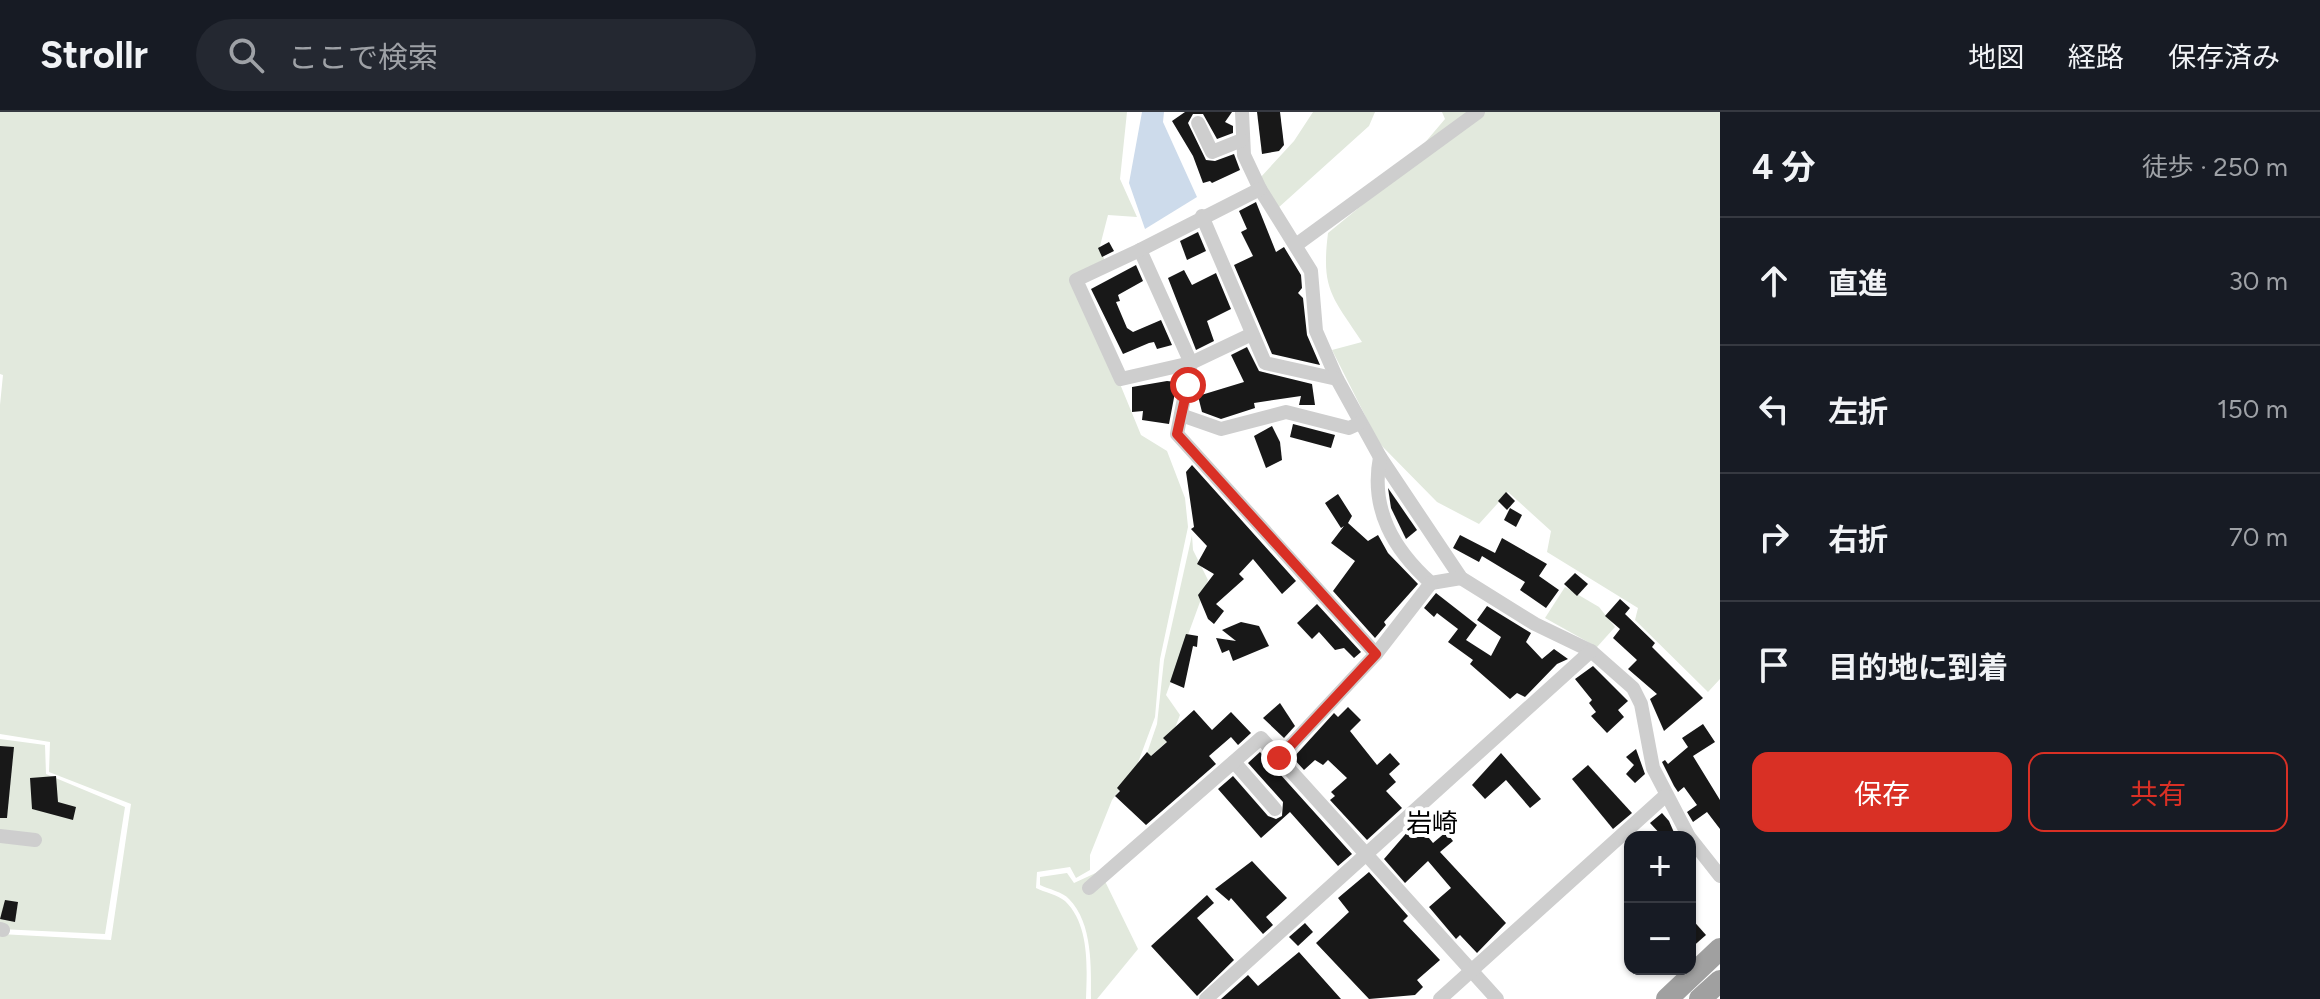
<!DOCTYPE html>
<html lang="ja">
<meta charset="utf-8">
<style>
:root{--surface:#171b24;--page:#242831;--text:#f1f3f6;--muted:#9ea1a6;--line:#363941;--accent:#d93025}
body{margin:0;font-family:Figtree,"Noto Sans JP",sans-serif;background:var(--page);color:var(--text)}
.controls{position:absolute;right:24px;bottom:24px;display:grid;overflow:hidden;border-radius:16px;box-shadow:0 2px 6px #0004}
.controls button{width:72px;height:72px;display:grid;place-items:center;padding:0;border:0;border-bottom:2px solid var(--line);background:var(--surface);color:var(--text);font:40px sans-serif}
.stop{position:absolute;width:24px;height:24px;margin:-18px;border:6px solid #d93025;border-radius:50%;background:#fff}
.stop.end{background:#d93025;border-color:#fff;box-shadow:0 2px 8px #0008}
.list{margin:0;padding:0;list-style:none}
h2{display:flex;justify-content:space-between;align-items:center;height:104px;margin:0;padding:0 32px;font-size:34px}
h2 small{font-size:26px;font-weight:400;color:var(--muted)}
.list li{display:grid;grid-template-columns:52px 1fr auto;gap:24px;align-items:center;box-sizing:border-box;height:128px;padding:0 32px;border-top:2px solid var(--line)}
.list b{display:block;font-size:30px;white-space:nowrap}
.list em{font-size:26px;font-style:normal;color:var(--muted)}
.actions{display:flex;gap:16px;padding:24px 32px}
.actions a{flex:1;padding:18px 0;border:2px solid var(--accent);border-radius:16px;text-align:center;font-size:28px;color:var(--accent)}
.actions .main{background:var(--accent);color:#fff}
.icon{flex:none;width:44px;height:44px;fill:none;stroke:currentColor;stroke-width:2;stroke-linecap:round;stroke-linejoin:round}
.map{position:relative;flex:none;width:1720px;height:887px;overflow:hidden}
header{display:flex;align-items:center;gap:48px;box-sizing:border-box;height:112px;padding:0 40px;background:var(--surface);border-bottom:2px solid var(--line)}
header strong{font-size:38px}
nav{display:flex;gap:44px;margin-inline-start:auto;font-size:28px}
.search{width:560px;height:72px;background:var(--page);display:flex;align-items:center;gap:20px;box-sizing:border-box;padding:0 28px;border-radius:44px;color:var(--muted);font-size:30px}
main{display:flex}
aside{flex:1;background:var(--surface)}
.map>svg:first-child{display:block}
.green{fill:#e2e9dd}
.water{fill:#cddbeb}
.building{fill:#181818}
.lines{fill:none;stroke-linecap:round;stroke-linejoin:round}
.minor{stroke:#cecece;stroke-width:14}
.trunk{stroke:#a0a0a0;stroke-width:22}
.route{stroke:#d93025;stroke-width:10}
.labels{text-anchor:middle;stroke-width:8;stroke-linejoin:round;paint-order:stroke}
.quarter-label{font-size:26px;fill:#000;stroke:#fff}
</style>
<header>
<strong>Strollr</strong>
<div class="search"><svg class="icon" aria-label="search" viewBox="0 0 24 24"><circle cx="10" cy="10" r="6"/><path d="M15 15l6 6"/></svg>ここで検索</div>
<nav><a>地図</a><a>経路</a><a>保存済み</a></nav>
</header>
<main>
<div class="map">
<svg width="1720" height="887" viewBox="0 0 1720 887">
<rect width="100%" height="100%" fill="#fff"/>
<g class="green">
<path d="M0,0H1127L1120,67L1137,105L1108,103L1100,134L1105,150L1076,165L1141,323L1167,339L1185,386L1188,415L1160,547L1155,605L1136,656L1112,688L1090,743V758L1076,766L1070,755L1037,760L1036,776C1044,780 1058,783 1065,789C1090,813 1087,856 1086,887H0V822L111,828L131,692L49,660L50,630L0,622V293L3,263L0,262Z"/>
<polygon points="1313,0 1375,0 1369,14 1278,96 1260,66 1294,29"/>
<path d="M1442,0H1720V567L1708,580L1635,508L1638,496L1547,440L1551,419L1508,380L1479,412L1437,390L1379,331L1332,238L1362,230C1332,184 1321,178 1328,121L1394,67L1445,7Z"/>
<polygon points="1192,423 1193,438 1208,468 1166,583 1180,603 1171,626 1144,650 1157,612 1164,548"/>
<polygon points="1565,475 1599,495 1615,515 1597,535 1545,506"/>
<polygon points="0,627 45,633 46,662 125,695 105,822 0,817"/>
<path d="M1100,759L1138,837L1097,887H1091C1091,856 1093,811 1069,787C1063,780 1048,777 1040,773V765L1067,761L1074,771Z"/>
</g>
<polygon class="water" points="1142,0 1164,0 1163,10 1197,85 1145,117 1129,71"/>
<g class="building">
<polygon points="1185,0 1232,0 1225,10 1233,14 1233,21 1217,27 1203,2 1193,2 1188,11 1206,48 1215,49 1234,42 1240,58 1212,71 1210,69 1203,71 1193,44 1172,9"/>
<polygon points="1257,0 1280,0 1284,33 1279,39 1262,42"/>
<polygon points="1256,90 1276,140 1284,135 1301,163 1302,176 1298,181 1303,186 1307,223 1320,253 1272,242 1234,153 1253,144 1241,120 1247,117 1239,99"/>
<polygon points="1198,120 1206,139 1187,148 1180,129"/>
<polygon points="1109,130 1114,139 1102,145 1098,136"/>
<polygon points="1136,153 1143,169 1118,183 1120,189 1116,190 1127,216 1133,220 1161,208 1172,233 1157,237 1154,230 1149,231 1123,242 1091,177"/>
<polygon points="1184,158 1192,173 1216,161 1231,197 1207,209 1214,229 1196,238 1168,166"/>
<polygon points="1247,235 1259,259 1312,272 1315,293 1299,293 1301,284 1254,291 1255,296 1221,307 1202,300 1198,284 1244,270 1231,243"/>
<polygon points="1167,269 1177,270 1169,312 1142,308 1143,299 1132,300 1132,275"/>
<polygon points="1293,312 1335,323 1331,336 1290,325"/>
<polygon points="1272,314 1280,330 1282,348 1266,356 1254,324"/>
<polygon points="1192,353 1296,469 1282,482 1253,447 1239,462 1244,467 1216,492 1224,499 1214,512 1208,507 1198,483 1214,462 1197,452 1207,434 1191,417 1194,415 1186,360"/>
<polygon points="1388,376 1417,418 1406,427 1391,396"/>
<polygon points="1506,380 1515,389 1507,398 1498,389"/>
<polygon points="1338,382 1352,404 1348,411 1368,429 1378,423 1388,441 1418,472 1384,510 1386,513 1375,526 1333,479 1355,449 1331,431 1344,414 1341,416 1325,391"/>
<polygon points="1510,396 1522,403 1516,415 1504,408"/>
<polygon points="1460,423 1495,441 1502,426 1547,452 1539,464 1559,478 1546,496 1520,478 1525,470 1482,444 1479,450 1453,436"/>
<polygon points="1575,461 1588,472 1577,484 1564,472"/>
<polygon points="1436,481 1477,513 1466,528 1491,544 1501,525 1477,508 1487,494 1531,521 1526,530 1542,547 1554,537 1568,547 1557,552 1525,585 1517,581 1510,587 1470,552 1473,548 1448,530 1458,517 1437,501 1434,505 1424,496"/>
<polygon points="1620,487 1630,496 1625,502 1655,531 1652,535 1703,586 1664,619 1650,587 1657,582 1628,557 1637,548 1613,526 1620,517 1605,504"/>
<polygon points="1317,492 1361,540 1354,546 1344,536 1335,538 1319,520 1312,527 1297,511"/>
<polygon points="1241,510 1259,514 1269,534 1233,549 1229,538 1222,541 1216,526 1236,529 1222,518"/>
<polygon points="1186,522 1198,524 1197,535 1193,534 1184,576 1170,570"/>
<polygon points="1593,554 1628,589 1618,598 1624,605 1607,621 1591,604 1596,600 1589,591 1592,588 1575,567"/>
<polygon points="1280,591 1295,614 1284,626 1263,606"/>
<polygon points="1348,595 1361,608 1350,619 1377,653 1390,641 1400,652 1389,662 1396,670 1386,679 1402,696 1367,728 1330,688 1335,684 1331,680 1347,666 1328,648 1323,653 1315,648 1304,658 1293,646 1334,601 1338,605"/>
<polygon points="1194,598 1212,618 1231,600 1251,621 1238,633 1231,625 1209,644 1216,652 1146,713 1115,684 1120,679 1117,676 1147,640 1151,644 1167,630 1163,626"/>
<polygon points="1703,612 1715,630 1693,644 1720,688 1720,717 1707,700 1693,710 1687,700 1697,693 1684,675 1678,680 1674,674 1662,650 1665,648 1668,652 1688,635 1682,626"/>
<polygon points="0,634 14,635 7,706 0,706"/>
<polygon points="1636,637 1645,662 1635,671 1626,662 1634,653 1626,645"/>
<polygon points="1260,640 1352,742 1338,754 1290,700 1261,726 1218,677 1233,664 1268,704 1276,707 1282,704 1283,690 1248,651"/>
<polygon points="1501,641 1541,687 1530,696 1506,668 1485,687 1472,673"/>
<polygon points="1588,653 1632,701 1613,717 1572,667"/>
<polygon points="56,664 58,690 76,695 73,708 32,697 30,666"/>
<polygon points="1662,701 1669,709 1676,725 1663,725 1650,711"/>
<polygon points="1416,710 1433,731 1446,720 1453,729 1440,740 1506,811 1477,841 1460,823 1456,827 1429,795 1451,776 1428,749 1405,771 1384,747"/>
<polygon points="1252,749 1287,786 1266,805 1273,813 1263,822 1231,786 1229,789 1215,777"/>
<polygon points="1369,760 1408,804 1403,809 1440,848 1417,868 1423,875 1415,883 1369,887 1316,831 1349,800 1338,786"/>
<polygon points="1207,783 1214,791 1197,806 1234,848 1197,884 1151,834"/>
<polygon points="5,788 18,790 15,810 0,807"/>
<polygon points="1690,805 1706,823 1690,837"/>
<polygon points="1305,811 1313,820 1298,834 1289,825"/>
<polygon points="1299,840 1341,887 1221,887 1248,863 1258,874"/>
</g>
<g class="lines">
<g class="minor">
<polyline points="1242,0 1244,43 1260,77 1311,159 1316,219 1337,267 1380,345 1461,466 1535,512 1591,539 1633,576 1641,592 1653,656 1689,725"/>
<polyline points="1198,11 1212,40 1242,28"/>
<polyline points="1260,77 1140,138 1191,251 1177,322 1376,542 1279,646"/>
<polyline points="1202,104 1265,251 1337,267"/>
<polyline points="1296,133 1478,0"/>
<polyline points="1140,138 1076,168 1121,267 1191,251 1252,222"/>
<polyline points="1181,303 1221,317 1286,300 1349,316 1360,311"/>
<path d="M1380,345C1370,397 1393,437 1431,471L1461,466"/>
<polyline points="1376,542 1431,471"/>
<polyline points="1234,650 1275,697"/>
<polyline points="0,724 35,728"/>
<polyline points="1690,726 1720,764"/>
<polyline points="1089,776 1261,626 1497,887"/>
<polyline points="0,817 3,818"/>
<polyline points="1206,887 1591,539"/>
<polyline points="1440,887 1665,684"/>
</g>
<g class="trunk">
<polyline points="1667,887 1720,837"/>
<polyline points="1700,887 1720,869"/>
</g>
</g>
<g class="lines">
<polyline class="route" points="1188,273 1177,322 1376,542 1279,646"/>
</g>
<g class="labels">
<g class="quarter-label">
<text x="1432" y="720">岩崎</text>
</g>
</g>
</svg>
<div class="controls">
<button>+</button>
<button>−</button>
</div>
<div class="stop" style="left:1188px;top:273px"></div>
<div class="stop end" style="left:1279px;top:646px"></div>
</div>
<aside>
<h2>4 分<small>徒歩 · 250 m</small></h2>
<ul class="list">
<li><svg class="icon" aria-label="ahead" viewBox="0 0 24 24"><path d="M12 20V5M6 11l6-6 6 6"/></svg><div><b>直進</b></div><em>30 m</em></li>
<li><svg class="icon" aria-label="left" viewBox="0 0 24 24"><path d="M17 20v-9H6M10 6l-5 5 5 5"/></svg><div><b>左折</b></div><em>150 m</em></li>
<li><svg class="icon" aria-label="right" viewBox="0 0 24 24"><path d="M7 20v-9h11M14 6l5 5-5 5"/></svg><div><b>右折</b></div><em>70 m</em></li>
<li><svg class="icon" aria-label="arrive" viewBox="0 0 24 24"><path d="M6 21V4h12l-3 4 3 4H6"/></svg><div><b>目的地に到着</b></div></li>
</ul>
<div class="actions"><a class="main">保存</a><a>共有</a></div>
</aside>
</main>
